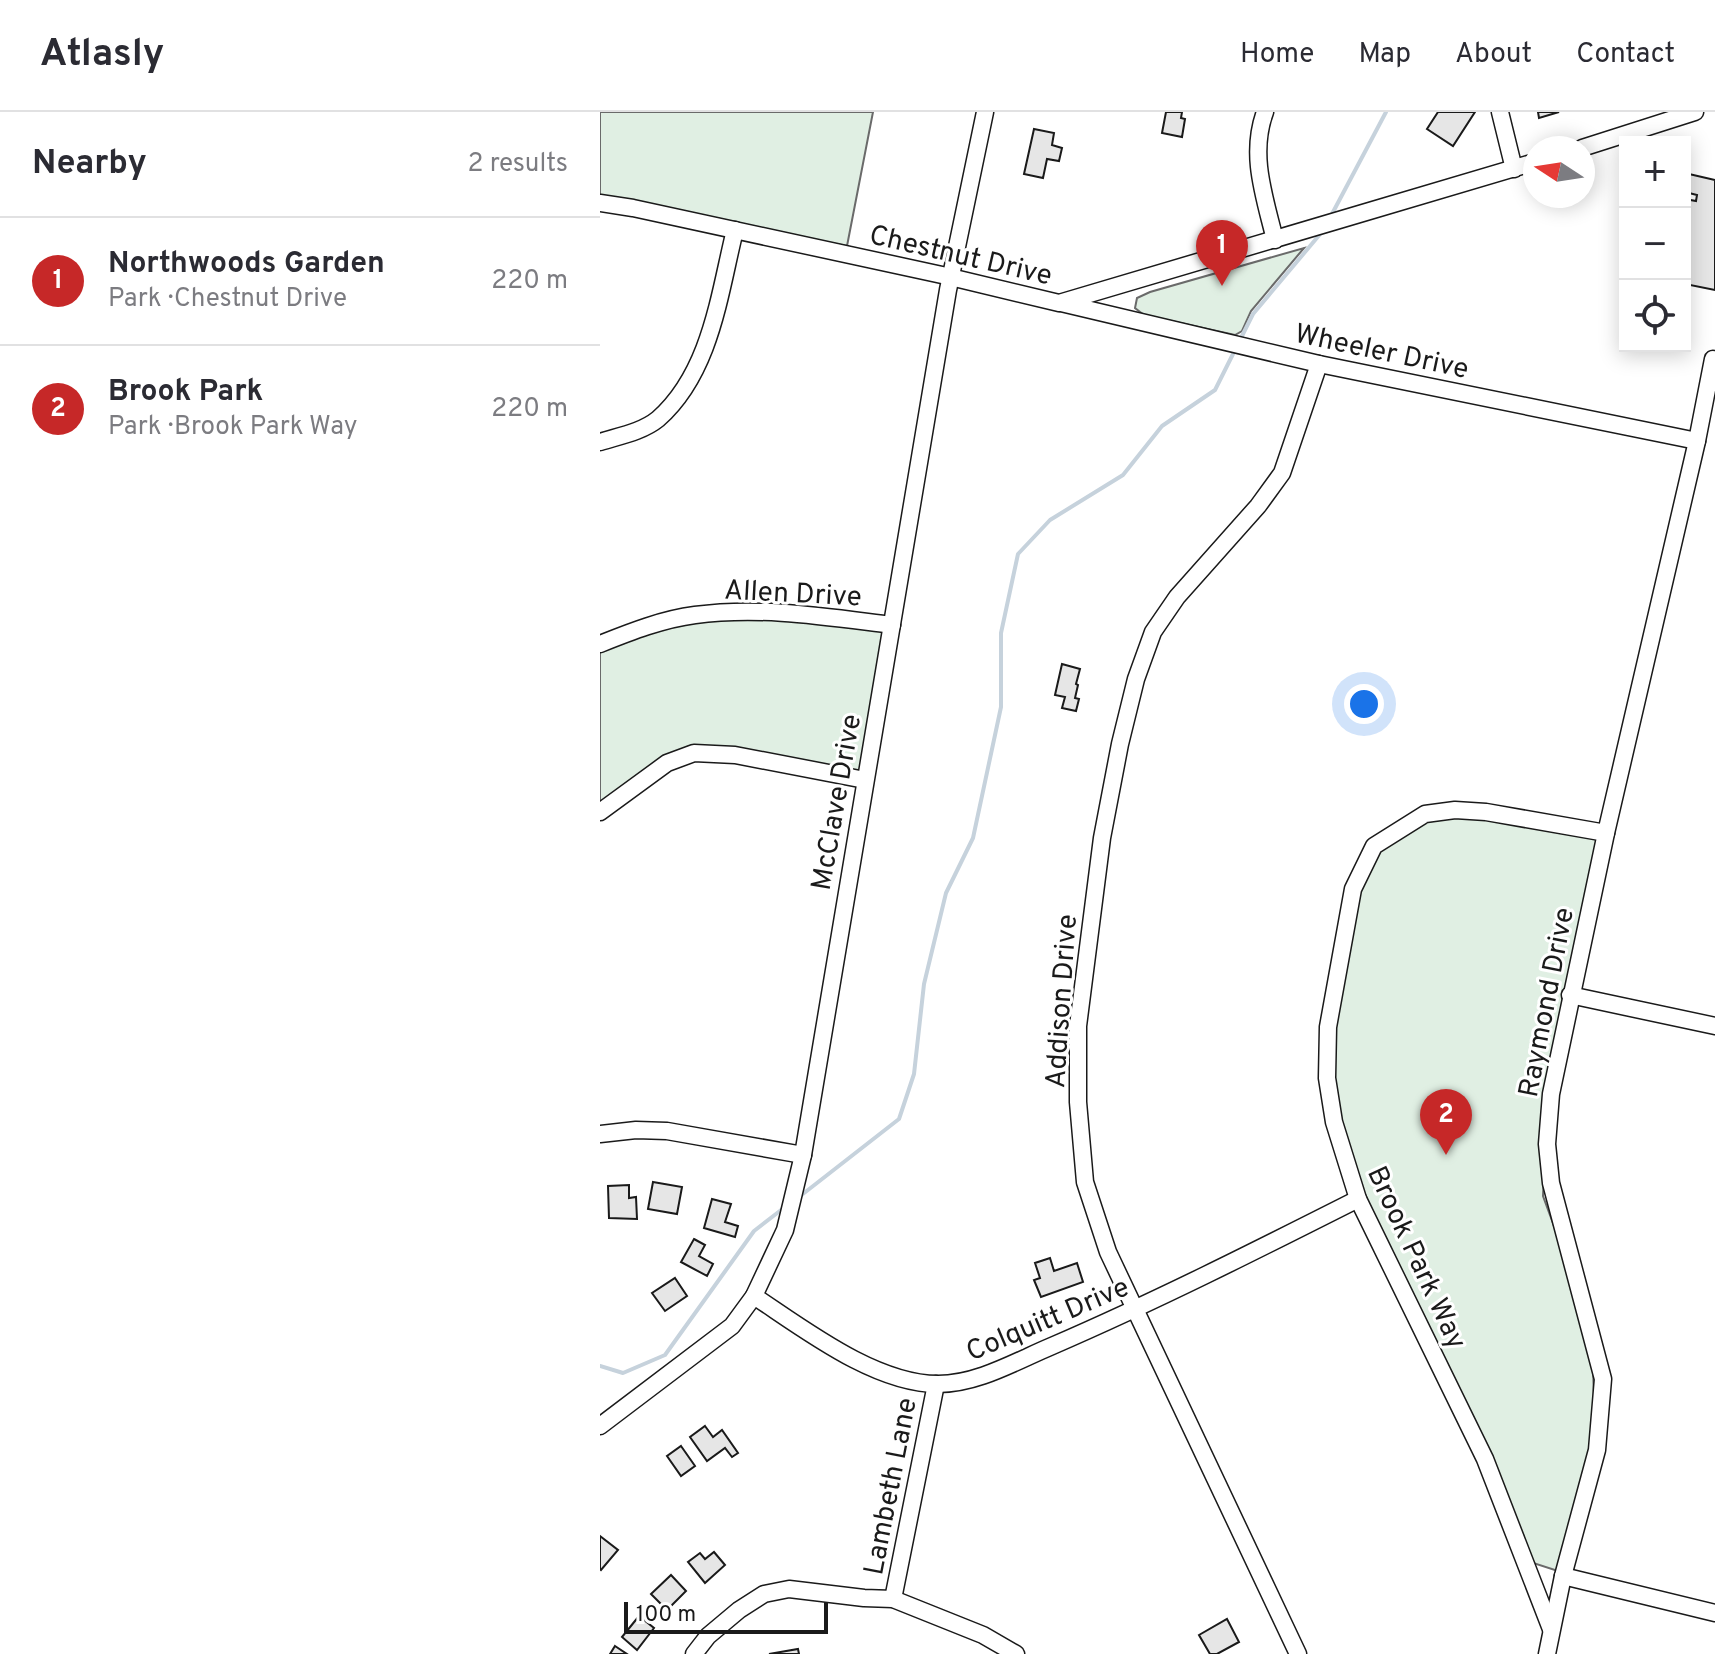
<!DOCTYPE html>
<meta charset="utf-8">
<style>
:root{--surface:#fff;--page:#f2f2f3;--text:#2b2b33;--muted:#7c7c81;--line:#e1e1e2;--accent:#c62828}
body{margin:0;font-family:Overpass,sans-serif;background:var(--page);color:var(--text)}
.controls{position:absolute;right:24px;top:24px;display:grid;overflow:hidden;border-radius:0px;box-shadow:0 4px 20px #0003}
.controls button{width:72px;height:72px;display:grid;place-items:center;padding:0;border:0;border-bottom:2px solid var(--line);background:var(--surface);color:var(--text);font:40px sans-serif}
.compass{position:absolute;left:923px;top:24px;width:72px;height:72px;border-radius:50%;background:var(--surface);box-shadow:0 4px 20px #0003;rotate:282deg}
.scale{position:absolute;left:24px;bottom:20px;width:204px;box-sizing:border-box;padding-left:8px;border:4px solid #1a1a1a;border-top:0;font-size:22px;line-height:28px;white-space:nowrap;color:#1a1a1a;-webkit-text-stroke:6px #fff;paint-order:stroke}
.you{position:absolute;left:764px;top:592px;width:28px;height:28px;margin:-20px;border:6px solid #fff;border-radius:50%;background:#1a73e8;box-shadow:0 0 0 12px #1a73e833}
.badge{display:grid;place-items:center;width:52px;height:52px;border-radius:50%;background:var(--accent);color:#fff;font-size:26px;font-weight:700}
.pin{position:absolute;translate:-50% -66px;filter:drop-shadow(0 2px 4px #0008)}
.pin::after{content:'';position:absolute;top:42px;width:28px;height:24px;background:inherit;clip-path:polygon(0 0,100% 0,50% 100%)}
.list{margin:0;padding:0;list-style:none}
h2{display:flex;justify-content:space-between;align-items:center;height:104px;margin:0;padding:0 32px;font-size:34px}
h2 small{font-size:26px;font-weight:400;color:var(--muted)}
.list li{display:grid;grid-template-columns:52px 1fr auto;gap:24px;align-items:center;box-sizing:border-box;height:128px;padding:0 32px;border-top:2px solid var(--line)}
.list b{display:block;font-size:30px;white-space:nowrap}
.list p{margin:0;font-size:26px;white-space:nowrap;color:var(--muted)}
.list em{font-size:26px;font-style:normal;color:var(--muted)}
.icon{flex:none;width:44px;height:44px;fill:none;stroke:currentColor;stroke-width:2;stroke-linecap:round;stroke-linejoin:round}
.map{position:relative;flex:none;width:1115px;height:1542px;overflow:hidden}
header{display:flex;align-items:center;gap:48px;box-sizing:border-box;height:112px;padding:0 40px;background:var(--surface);border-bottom:2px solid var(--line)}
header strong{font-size:38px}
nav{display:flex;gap:44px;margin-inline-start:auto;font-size:28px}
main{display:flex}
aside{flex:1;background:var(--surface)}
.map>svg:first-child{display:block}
.green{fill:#e0efe3;stroke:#6a6a6a;stroke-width:2}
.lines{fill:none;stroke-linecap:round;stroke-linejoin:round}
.stream{stroke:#c6d2dc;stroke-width:4}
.building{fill:#e6e6e6;stroke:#1a1a1a;stroke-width:2}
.minor-casing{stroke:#1a1a1a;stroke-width:19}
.minor{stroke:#fff;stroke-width:16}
.labels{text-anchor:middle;stroke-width:6;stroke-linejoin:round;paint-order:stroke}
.street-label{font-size:28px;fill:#1a1a1a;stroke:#fff}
</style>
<header>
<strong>Atlasly</strong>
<nav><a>Home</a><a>Map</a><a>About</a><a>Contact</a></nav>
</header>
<main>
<aside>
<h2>Nearby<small>2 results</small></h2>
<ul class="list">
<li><span class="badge">1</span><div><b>Northwoods Garden</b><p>Park · Chestnut Drive</p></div><em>220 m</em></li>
<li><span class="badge">2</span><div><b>Brook Park</b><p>Park · Brook Park Way</p></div><em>220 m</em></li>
</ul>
</aside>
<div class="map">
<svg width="1115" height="1542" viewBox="0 0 1115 1542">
<rect width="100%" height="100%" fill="#fff"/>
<g class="green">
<polygon points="0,0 273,0 247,134 21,93 0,91"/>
<polygon points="704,136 651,199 642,219 635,223 544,203 535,196 537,186 550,180"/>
<polygon points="164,499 294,511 266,664 124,641 71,649 0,697 0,529 81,506"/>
<polygon points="879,702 1009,723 948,962 943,1084 975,1171 993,1255 995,1319 961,1460 927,1449 792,1153 731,1003 727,915 759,759 807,713"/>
</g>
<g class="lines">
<g class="stream">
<polyline points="732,102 786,0"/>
<polyline points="640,228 653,202 721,121"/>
<polyline points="199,1085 299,1007 314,962 324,872 346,781 373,726 401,595 401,521 418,442 450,408 523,363 562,314 615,278 636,236"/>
<polyline points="0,1254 23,1261 65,1243 154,1119 185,1095"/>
</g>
</g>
<g class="building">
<polygon points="566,0 582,0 581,6 585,7 582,25 562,21"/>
<polygon points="838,0 875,0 853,34 827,17"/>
<polygon points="938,0 959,0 939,6"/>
<polygon points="434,17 454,21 452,33 462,36 459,49 447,47 443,66 424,62"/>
<polygon points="1089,62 1115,68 1115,178 1085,172 1085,87 1096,89 1097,83 1085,80"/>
<polygon points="462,552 480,557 476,572 478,573 475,586 479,587 476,599 462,596 465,585 455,583"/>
<polygon points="53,1070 82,1075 77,1102 48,1097"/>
<polygon points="29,1073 29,1086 36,1085 37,1107 9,1106 8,1074"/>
<polygon points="112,1087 131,1092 125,1110 138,1114 135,1125 104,1116"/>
<polygon points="94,1127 105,1133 99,1144 113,1152 107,1164 81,1150"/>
<polygon points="450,1146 454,1159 477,1151 483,1170 441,1185 434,1168 440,1166 435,1151"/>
<polygon points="75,1166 87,1184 65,1199 52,1181"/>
<polygon points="105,1314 113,1325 122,1318 138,1341 132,1345 125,1336 107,1349 90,1325"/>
<polygon points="81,1334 95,1354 81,1364 67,1344"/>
<polygon points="0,1424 18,1438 1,1458 0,1457"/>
<polygon points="114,1440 125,1453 105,1471 88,1450 100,1441 105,1447"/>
<polygon points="71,1463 86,1479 67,1498 51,1482"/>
<polygon points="39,1504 54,1516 37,1538 22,1525"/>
<polygon points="627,1507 639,1530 617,1542 610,1542 599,1523"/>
<polygon points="15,1534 27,1542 10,1542"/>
<polygon points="198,1537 199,1542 169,1542"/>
</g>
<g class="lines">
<g class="minor-casing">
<g id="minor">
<path d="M665,0C649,43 665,86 675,128"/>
<polyline points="900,0 914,57"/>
<polyline points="982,36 1095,0"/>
<polyline points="0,91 33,96 342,163 459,191 935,50"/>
<polyline points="461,191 719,252 1097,329"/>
<path d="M0,330C19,324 42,320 58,307C111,260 119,183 135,118"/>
<path d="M0,532C30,520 63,507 95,503C161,494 227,505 292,513"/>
<polyline points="0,700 67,651 94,641 135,643 265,668"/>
<polyline points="970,883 1115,914"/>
<polyline points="0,1022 36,1018 67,1019 203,1043"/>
<path d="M154,1184C204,1217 275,1272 338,1272C378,1272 416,1249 452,1234C556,1189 657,1138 758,1087"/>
<polyline points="0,1314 132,1214 154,1184 185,1118 203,1043 348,178 385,0"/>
<polyline points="963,1464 1115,1501"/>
<polyline points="293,1487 336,1272"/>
<polyline points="951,1517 885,1347 758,1087 734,1010 727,966 728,915 753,777 774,734 825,702 855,698 886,700 1006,721"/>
<polyline points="94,1542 108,1524 139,1498 164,1482 189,1477 264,1486 293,1487 383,1523 416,1542"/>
<polyline points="698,1542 508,1140 485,1070 478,990 478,914 502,726 520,632 536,567 553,520 577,485 658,394 682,361 719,252"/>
<polyline points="947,1542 963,1464 997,1338 1003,1267 951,1071 947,1032 951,982 1006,721 1097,329 1113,247 1115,248"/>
</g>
</g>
<use href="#minor" class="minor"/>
</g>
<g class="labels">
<g class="street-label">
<text transform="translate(361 142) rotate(13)" y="10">Chestnut Drive</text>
<text transform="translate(782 238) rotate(12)" y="10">Wheeler Drive</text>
<text transform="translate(193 480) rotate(3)" y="10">Allen Drive</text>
<text transform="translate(235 690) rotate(-80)" y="10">McClave Drive</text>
<text transform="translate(460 889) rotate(-86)" y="10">Addison Drive</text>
<text transform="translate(945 890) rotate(-79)" y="10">Raymond Drive</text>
<text transform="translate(818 1145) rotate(65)" y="10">Brook Park Way</text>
<text transform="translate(447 1206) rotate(-23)" y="10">Colquitt Drive</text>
<text transform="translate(289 1374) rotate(-79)" y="10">Lambeth Lane</text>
</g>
</g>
</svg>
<div class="controls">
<button>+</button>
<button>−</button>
<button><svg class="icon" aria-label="locate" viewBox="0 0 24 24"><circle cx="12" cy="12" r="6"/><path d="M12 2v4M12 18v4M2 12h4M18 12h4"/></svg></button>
</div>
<svg class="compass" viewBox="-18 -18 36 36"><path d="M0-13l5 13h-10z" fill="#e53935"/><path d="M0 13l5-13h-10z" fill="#7c7c81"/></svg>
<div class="scale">100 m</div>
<div class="you"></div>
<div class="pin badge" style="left:622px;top:174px">1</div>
<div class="pin badge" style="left:846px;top:1043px">2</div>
</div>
</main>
